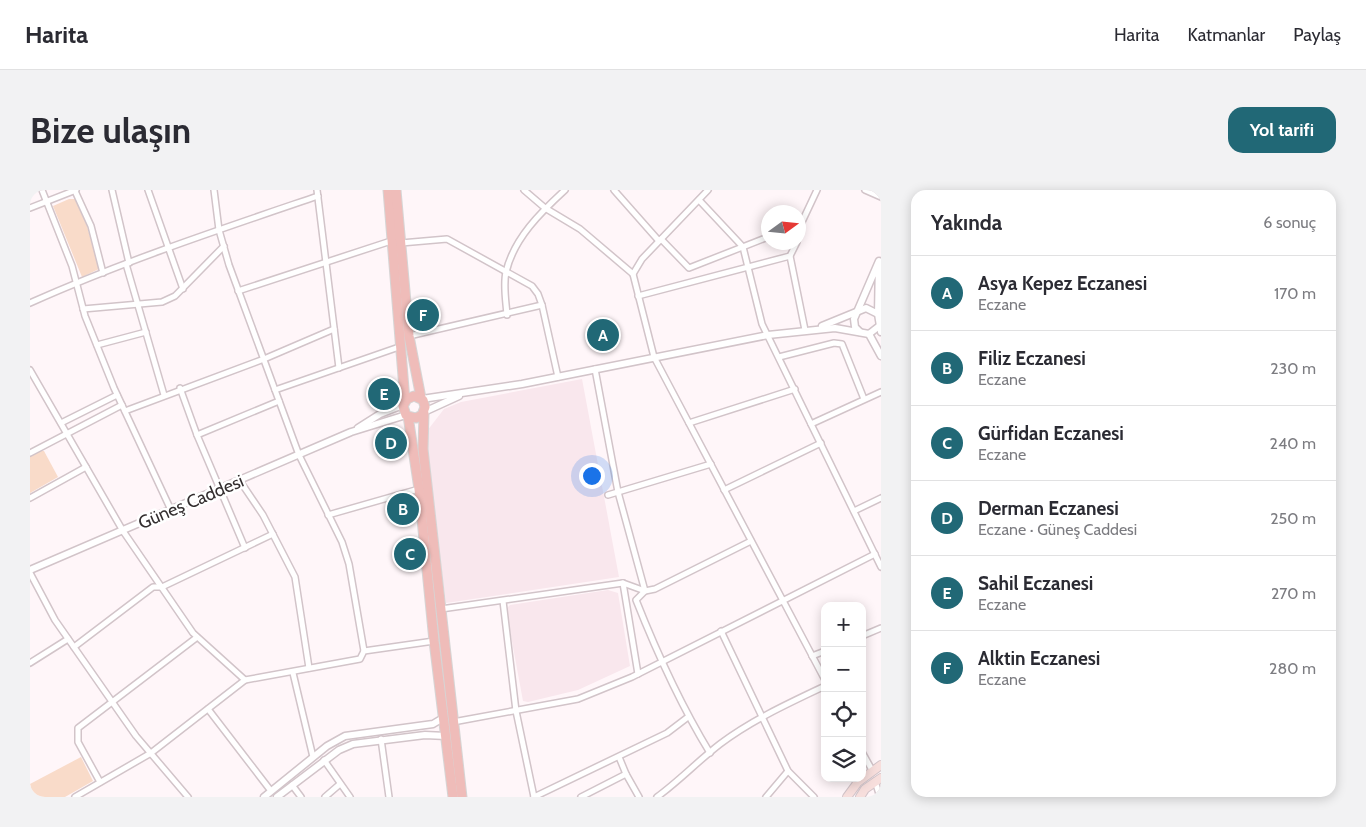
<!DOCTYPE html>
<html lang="tr">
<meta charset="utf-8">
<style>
:root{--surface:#fff;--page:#f2f2f3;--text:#2b2b33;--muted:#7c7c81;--line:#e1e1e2;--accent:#216876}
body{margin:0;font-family:Cabin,sans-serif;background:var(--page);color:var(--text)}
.controls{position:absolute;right:15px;bottom:15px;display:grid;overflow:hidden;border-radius:10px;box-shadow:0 2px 12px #0003}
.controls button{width:45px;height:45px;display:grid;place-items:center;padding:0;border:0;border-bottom:1px solid var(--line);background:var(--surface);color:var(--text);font:25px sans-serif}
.compass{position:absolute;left:731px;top:15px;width:45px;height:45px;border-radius:50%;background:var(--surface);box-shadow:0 2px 12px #0003;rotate:75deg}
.you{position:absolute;left:561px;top:285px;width:18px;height:18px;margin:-12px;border:4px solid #fff;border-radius:50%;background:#1a73e8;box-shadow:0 0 0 8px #1a73e833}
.badge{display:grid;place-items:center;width:32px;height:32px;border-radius:50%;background:var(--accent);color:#fff;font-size:16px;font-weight:700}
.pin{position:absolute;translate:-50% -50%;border:2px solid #fff;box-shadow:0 1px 5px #0006}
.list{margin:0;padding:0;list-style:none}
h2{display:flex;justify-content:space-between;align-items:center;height:65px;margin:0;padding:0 20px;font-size:21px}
h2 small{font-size:16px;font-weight:400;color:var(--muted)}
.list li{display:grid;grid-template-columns:32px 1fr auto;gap:15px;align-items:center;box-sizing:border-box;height:75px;padding:0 20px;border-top:1px solid var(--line)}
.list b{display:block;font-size:19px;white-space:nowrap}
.list p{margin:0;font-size:16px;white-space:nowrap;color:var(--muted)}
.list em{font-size:16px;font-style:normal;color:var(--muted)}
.icon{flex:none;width:28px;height:28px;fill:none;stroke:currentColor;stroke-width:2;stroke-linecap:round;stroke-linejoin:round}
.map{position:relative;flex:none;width:851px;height:607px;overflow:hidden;border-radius:15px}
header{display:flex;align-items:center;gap:30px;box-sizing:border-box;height:70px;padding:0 25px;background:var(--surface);border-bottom:1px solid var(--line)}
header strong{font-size:24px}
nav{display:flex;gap:28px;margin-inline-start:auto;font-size:18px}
.intro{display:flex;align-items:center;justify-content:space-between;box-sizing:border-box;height:120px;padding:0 30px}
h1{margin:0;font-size:35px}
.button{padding:12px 22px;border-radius:15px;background:var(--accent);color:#fff;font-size:18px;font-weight:700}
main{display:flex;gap:30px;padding:0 30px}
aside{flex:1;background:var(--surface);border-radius:15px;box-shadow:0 2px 12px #0003}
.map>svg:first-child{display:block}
.built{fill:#f9e7ed}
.park{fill:#f9dbc9}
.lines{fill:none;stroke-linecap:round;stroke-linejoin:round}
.minor-casing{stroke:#d2c4c9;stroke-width:8}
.tertiary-casing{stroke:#d2c4c9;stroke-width:9}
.secondary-casing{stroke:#d2c4c9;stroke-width:10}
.primary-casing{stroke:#d6d5d5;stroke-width:11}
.minor{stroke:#fff;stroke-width:5}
.tertiary{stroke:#fff;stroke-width:6}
.secondary{stroke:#f7dedc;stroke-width:8}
.primary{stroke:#efbcb9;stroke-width:9}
.labels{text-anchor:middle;stroke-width:5;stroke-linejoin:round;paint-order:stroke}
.street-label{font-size:18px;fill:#332e2f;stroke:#fff}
</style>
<header>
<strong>Harita</strong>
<nav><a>Harita</a><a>Katmanlar</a><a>Paylaş</a></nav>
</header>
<div class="intro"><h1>Bize ulaşın</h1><a class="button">Yol tarifi</a></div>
<main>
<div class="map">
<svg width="851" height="607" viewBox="0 0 851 607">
<rect width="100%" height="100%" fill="#fff6f9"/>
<g class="built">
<polygon points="552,189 589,387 416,413 398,276 397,241 414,219 431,212"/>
<polygon points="578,400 588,403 600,476 548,500 498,512 493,511 476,419 480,415"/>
</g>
<g class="park">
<polygon points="39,9 45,9 57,36 69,79 52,87 23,16"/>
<polygon points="10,261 14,261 28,287 0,303 0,266"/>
<polygon points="51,567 63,591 35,607 3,607 0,594"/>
</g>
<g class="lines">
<g class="minor-casing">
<g id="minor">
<polyline points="12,0 42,76 55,126 84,198 141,320"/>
<polyline points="82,0 99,73"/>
<polyline points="118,0 153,99"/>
<polyline points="184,0 189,40 199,75 269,265 312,352 319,374 334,461"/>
<polyline points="287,0 309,178"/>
<polyline points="494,0 515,18 550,39 603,84"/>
<polyline points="584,0 629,51"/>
<polyline points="678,0 612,69 603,84 624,167 795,490"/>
<polyline points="835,0 851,7"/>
<polyline points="45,1 61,36 73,83"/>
<polyline points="669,10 713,57 732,134 851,377"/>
<polyline points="0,18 46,0"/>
<polyline points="768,35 771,34 787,0"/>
<polyline points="768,46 771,34"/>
<polyline points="631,49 659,78 738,47"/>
<polyline points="371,53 417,49 502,96 508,104 512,115 528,187"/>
<polyline points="760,66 775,140"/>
<polyline points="96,74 134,205"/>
<polyline points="208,101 361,51"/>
<polyline points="608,106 760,66 767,52"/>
<path d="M0,113C94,71 191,39 288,6"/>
<polyline points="53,119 132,112 145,106 194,56"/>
<path d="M477,125C476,111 473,95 476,82C484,48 511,22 535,0"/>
<polyline points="379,146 512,115"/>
<polyline points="67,155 116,142"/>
<polyline points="749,167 804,153 812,154 834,209"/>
<path d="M565,179L588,302L615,401L606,410C627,463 650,514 680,563"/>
<polyline points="0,180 93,341 163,443 215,490 121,563 45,607"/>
<polyline points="150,198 167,245 215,358"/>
<polyline points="245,200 369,157"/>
<polyline points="95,221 234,169 304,139"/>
<polyline points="31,233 87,205"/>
<polyline points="659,233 765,199"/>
<polyline points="781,234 851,202"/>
<polyline points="167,245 249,211"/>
<polyline points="0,263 92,215"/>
<polyline points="210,291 233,325 265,387 279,478"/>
<polyline points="694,300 791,253"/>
<polyline points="578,305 681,274"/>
<polyline points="0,308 56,277"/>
<polyline points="824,321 851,308"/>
<polyline points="298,325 389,299"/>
<polyline points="0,383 25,430 106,546 158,607"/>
<polyline points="593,393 608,484"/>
<polyline points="473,411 486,521 504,607"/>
<polyline points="411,419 593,393 615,401 625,399 721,351"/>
<polyline points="691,441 758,581 784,607"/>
<polyline points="832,446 851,438"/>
<polyline points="44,457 123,397 132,397 243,344"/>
<polyline points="782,466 795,461"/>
<polyline points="0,473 38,449"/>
<polyline points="263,483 283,567"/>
<polyline points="215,490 330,469 334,461 404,451"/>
<polyline points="178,519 241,601"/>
<polyline points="423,532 548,509 602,487 845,364"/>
<polyline points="351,549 359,607"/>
<polyline points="832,562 842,580"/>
<polyline points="589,567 596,584 609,607"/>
<polyline points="294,570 320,607"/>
<polyline points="845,591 850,607"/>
<polyline points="70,592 48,552 48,538 166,448"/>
<polyline points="262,595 271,607"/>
<polyline points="295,607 310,594"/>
<polyline points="504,607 637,543 658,527"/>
<polyline points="551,607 596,584"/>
<path d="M627,607C649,591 668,571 690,554C722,530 759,513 795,496"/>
<polyline points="736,607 758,581"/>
</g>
</g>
<g class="tertiary-casing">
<g id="tertiary">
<polyline points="792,136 836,118 848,124 851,142"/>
<polyline points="830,142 825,137 824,129 849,71 848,124"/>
<polyline points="839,144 851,166"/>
<polyline points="392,209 492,194 738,145 805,138 839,144 848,137"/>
<polyline points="394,222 429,206"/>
<polyline points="328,238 350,224 373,215"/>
<polyline points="0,380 321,242 376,225"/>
<polyline points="234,607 297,556 315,546 403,534 413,528"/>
<polyline points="247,607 309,560 323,554 395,545 416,546"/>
</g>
</g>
<g class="secondary-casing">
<g id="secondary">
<polyline points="817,607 828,592 851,575"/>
<polyline points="830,607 835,599 851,588"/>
</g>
</g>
<g class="primary-casing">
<g id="primary">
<polyline points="358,0 375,211"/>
<polyline points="366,0 379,146 391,208"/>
<polyline points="394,223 393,259 432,607"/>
<polyline points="376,225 373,216 377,209 384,206 393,210 395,217 392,225 386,228 378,226 389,299 404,451 423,607"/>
</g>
</g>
<use href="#minor" class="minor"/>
<use href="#tertiary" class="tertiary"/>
<use href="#secondary" class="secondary"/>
<use href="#primary" class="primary"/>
</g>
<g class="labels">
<g class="street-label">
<text transform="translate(161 312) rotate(-23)" y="6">Güneş Caddesi</text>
</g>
</g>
</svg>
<div class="controls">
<button>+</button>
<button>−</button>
<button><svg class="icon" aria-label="locate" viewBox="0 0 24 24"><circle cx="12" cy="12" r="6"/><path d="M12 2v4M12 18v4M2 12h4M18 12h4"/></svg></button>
<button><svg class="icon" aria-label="layers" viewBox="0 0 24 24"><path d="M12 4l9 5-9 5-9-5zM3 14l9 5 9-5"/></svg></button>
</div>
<svg class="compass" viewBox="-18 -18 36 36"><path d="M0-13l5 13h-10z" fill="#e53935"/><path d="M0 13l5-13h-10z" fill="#7c7c81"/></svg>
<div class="you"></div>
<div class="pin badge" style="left:573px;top:145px">A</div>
<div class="pin badge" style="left:373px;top:319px">B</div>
<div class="pin badge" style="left:380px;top:364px">C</div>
<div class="pin badge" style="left:361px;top:253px">D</div>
<div class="pin badge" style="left:354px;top:204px">E</div>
<div class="pin badge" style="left:393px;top:125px">F</div>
</div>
<aside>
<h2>Yakında<small>6 sonuç</small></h2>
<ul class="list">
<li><span class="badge">A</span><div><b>Asya Kepez Eczanesi</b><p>Eczane</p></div><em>170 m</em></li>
<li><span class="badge">B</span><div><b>Filiz Eczanesi</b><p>Eczane</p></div><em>230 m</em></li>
<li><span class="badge">C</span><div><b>Gürfidan Eczanesi</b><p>Eczane</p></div><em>240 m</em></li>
<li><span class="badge">D</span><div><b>Derman Eczanesi</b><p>Eczane · Güneş Caddesi</p></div><em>250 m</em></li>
<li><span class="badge">E</span><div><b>Sahil Eczanesi</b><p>Eczane</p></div><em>270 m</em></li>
<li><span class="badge">F</span><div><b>Alktin Eczanesi</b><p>Eczane</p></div><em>280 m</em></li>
</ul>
</aside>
</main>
